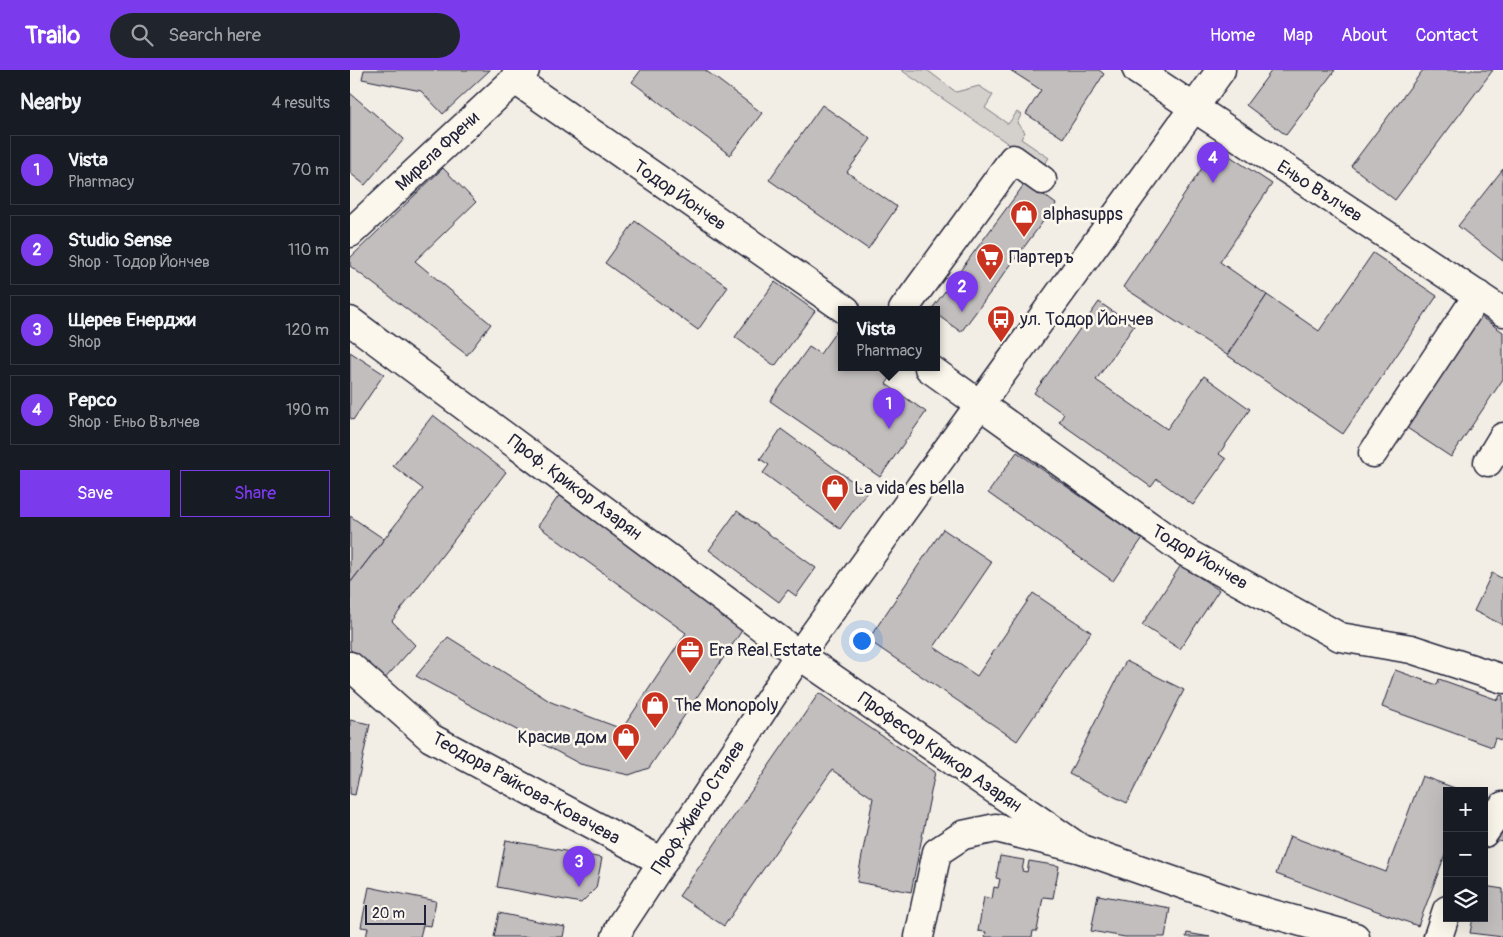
<!DOCTYPE html>
<meta charset="utf-8">
<style>
:root{--surface:#171b24;--page:#20242c;--text:#f1f3f6;--muted:#9ea1a6;--line:#363941;--accent:#7c3aed}
body{margin:0;font-family:Pangolin,sans-serif;background:var(--page);color:var(--text)}
.controls{position:absolute;right:15px;bottom:15px;display:grid;overflow:hidden;border-radius:0px;box-shadow:0 5px 20px #0002}
.controls button{width:45px;height:45px;display:grid;place-items:center;padding:0;border:0;border-bottom:1px solid var(--line);background:var(--surface);color:var(--text);font:25px sans-serif}
.scale{position:absolute;left:15px;bottom:12px;width:61px;box-sizing:border-box;padding-left:5px;border:2px solid #22223b;border-top:0;font-size:14px;line-height:18px;white-space:nowrap;color:#22223b;-webkit-text-stroke:4px #fbf7ec;paint-order:stroke}
.you{position:absolute;left:511px;top:570px;width:18px;height:18px;margin:-12px;border:4px solid #fff;border-radius:50%;background:#1a73e8;box-shadow:0 0 0 8px #1a73e833}
.badge{display:grid;place-items:center;width:32px;height:32px;border-radius:50%;background:var(--accent);color:#fff;font-size:16px;font-weight:700}
.pin{position:absolute;translate:-50% -41px;filter:drop-shadow(0 1px 2px #0008)}
.pin::after{content:'';position:absolute;top:26px;width:18px;height:15px;background:inherit;clip-path:polygon(0 0,100% 0,50% 100%)}
.popup{position:absolute;left:488px;top:236px;width:102px;height:65px;box-sizing:border-box;display:grid;place-content:center;border-radius:0px;background:var(--surface);filter:drop-shadow(0 1px 4px #0005);font-size:16px;white-space:nowrap;color:var(--muted)}
.popup b{font-size:19px;color:var(--text)}
.popup::after{content:'';position:absolute;left:50%;top:100%;margin-left:-10px;border:10px solid transparent;border-top-color:var(--surface)}
.list{margin:0;padding:0;list-style:none}
h2{display:flex;justify-content:space-between;align-items:center;height:65px;margin:0;padding:0 20px;font-size:21px}
h2 small{font-size:16px;font-weight:400;color:var(--muted)}
.list li{display:grid;grid-template-columns:32px 1fr auto;gap:15px;align-items:center;box-sizing:border-box;height:70px;margin:0 10px 10px;padding:0 10px;border:1px solid var(--line);border-radius:0px}
.list b{display:block;font-size:19px;white-space:nowrap}
.list p{margin:0;font-size:16px;white-space:nowrap;color:var(--muted)}
.list em{font-size:16px;font-style:normal;color:var(--muted)}
.actions{display:flex;gap:10px;padding:15px 20px}
.actions a{flex:1;padding:11px 0;border:1px solid var(--accent);border-radius:0px;text-align:center;font-size:18px;color:var(--accent)}
.actions .main{background:var(--accent);color:#fff}
.icon{flex:none;width:28px;height:28px;fill:none;stroke:currentColor;stroke-width:2;stroke-linecap:round;stroke-linejoin:round}
.map{position:relative;flex:none;width:1153px;height:867px;overflow:hidden}
header{display:flex;align-items:center;gap:30px;box-sizing:border-box;height:70px;padding:0 25px;background:var(--accent);color:#fff}
header strong{font-size:24px}
nav{display:flex;gap:28px;margin-inline-start:auto;font-size:18px}
.search{width:350px;height:45px;background:var(--page);display:flex;align-items:center;gap:12px;box-sizing:border-box;padding:0 18px;border-radius:28px;color:var(--muted);font-size:19px}
main{display:flex}
aside{flex:1;background:var(--surface)}
.map>svg:first-child{display:block}
.green{fill:#d4d1cc;stroke:#7b7a84}
.building{fill:#c2bebe;stroke:#22223b}
.lines{fill:none;stroke-linecap:round;stroke-linejoin:round}
.minor-casing{stroke:#22223b;stroke-width:31}
.minor{stroke:#fbf7ec;stroke-width:28}
.labels{text-anchor:middle;stroke-width:5;stroke-linejoin:round;paint-order:stroke}
.street-label{font-size:18px;fill:#22223b;stroke:#fbf7ec}
.poi-label{font-size:18px;fill:#22223b;stroke:#fbf7ec;text-anchor:start}
</style>
<header>
<strong>Trailo</strong>
<div class="search"><svg class="icon" aria-label="search" viewBox="0 0 24 24"><circle cx="10" cy="10" r="6"/><path d="M15 15l6 6"/></svg>Search here</div>
<nav><a>Home</a><a>Map</a><a>About</a><a>Contact</a></nav>
</header>
<main>
<aside>
<h2>Nearby<small>4 results</small></h2>
<ul class="list">
<li><span class="badge">1</span><div><b>Vista</b><p>Pharmacy</p></div><em>70 m</em></li>
<li><span class="badge">2</span><div><b>Studio Sense</b><p>Shop · Тодор Йончев</p></div><em>110 m</em></li>
<li><span class="badge">3</span><div><b>Щерев Енерджи</b><p>Shop</p></div><em>120 m</em></li>
<li><span class="badge">4</span><div><b>Pepco</b><p>Shop · Еньо Вълчев</p></div><em>190 m</em></li>
</ul>
<div class="actions"><a class="main">Save</a><a>Share</a></div>
</aside>
<div class="map">
<svg width="1153" height="867" viewBox="0 0 1153 867">
<rect width="100%" height="100%" fill="#f2eee5"/>
<filter id="ink" filterUnits="userSpaceOnUse"><feTurbulence type="fractalNoise" baseFrequency=".02" numOctaves="2"/><feDisplacementMap in="SourceGraphic" scale="10" xChannelSelector="R" yChannelSelector="G"/><feConvolveMatrix kernelMatrix="1 2 1 2 8 2 1 2 1" color-interpolation-filters="sRGB"/></filter>
<g filter="url(#ink)">
<polygon class="green" points="551,0 577,0 606,22 629,16 643,25 635,38 658,54 667,42 671,45 667,53 675,62 671,69 699,88 692,97"/>
<g class="building">
<polygon points="14,0 140,0 93,44 71,21 12,9"/>
<polygon points="291,0 355,0 412,43 380,85 282,12"/>
<polygon points="660,0 749,0 754,4 713,68 676,44 691,20"/>
<polygon points="922,0 985,0 936,65 896,35"/>
<polygon points="1073,0 1143,0 1045,130 1001,96"/>
<polygon points="0,23 54,69 15,115 0,103"/>
<polygon points="472,35 521,69 497,102 547,137 518,179 419,110"/>
<polygon points="866,77 922,114 870,192 917,225 877,285 773,217"/>
<polygon points="93,98 126,132 65,191 141,254 117,285 0,196 0,188"/>
<polygon points="1153,99 1153,191 1108,156"/>
<polygon points="676,112 706,134 611,262 586,244 586,240 581,240"/>
<polygon points="285,151 378,217 348,260 255,193"/>
<polygon points="1023,183 1087,226 993,364 877,285 917,225 969,261"/>
<polygon points="425,212 465,241 425,296 385,267"/>
<polygon points="749,232 784,256 746,310 817,359 854,306 900,339 869,384 876,389 843,435 807,409 801,417 709,352 714,344 684,323"/>
<polygon points="1128,245 1153,262 1153,309 1101,387 1054,356"/>
<polygon points="490,256 492,298 547,298 536,314 576,342 530,407 420,331 459,277 470,284"/>
<polygon points="0,282 34,304 3,350 0,348"/>
<polygon points="83,345 156,402 42,551 65,575 32,612 0,579 0,513 73,419 43,396"/>
<polygon points="431,359 517,422 490,459 413,403 419,395 410,389"/>
<polygon points="667,382 792,469 763,511 638,423"/>
<polygon points="210,424 393,559 299,698 279,705 230,694 66,606 98,567 201,632 272,659 336,563 188,456"/>
<polygon points="387,441 466,498 446,526 438,520 429,532 359,480"/>
<polygon points="0,446 34,469 0,513"/>
<polygon points="593,459 642,492 584,577 627,606 683,523 741,562 667,671 518,570"/>
<polygon points="831,495 869,520 830,579 792,555"/>
<polygon points="1142,503 1153,509 1153,555 1124,541"/>
<polygon points="776,591 834,620 777,733 719,704"/>
<polygon points="1045,600 1087,615 1089,609 1148,630 1150,625 1153,626 1153,671 1145,668 1142,677 1032,637"/>
<polygon points="469,623 585,702 561,822 507,812 523,728 482,700 374,856 329,826"/>
<polygon points="0,650 20,654 5,725 0,724"/>
<polygon points="1072,706 1113,721 1097,721 1097,780 1068,856 926,804 940,766 1036,802"/>
<polygon points="1153,750 1153,772 1143,770"/>
<polygon points="156,770 252,788 246,818 231,833 147,817"/>
<polygon points="650,786 674,790 672,801 677,802 679,791 709,796 703,828 693,827 687,861 683,861 682,867 635,867 636,862 628,861 634,827 642,829 644,817 648,818 650,809 646,808"/>
<polygon points="1134,816 1153,819 1153,867 1120,863 1123,848 1134,848"/>
<polygon points="19,817 86,831 81,856 73,855 70,867 16,867 18,858 11,857"/>
<polygon points="748,825 820,838 815,867 775,867 741,861"/>
<polygon points="149,843 215,857 213,867 144,867"/>
<polygon points="837,863 860,867 836,867"/>
</g>
<g class="lines">
<g class="minor-casing">
<g id="minor">
<polyline points="787,0 1153,242"/>
<polyline points="164,9 496,240"/>
<polyline points="0,163 175,0"/>
<polyline points="553,240 663,89 692,110"/>
<polyline points="0,251 449,585 731,779"/>
<polyline points="579,298 837,483 990,567 1061,579 1153,609"/>
<polyline points="1023,383 1128,225"/>
<polyline points="1138,392 1153,367"/>
<polyline points="0,596 81,668 313,792"/>
<polyline points="1134,763 1153,736"/>
<polyline points="266,867 271,855 449,585 871,0"/>
<polyline points="569,867 587,782 613,765 646,758 731,779 898,837 1005,867"/>
<polyline points="1088,867 1097,840"/>
</g>
</g>
<use href="#minor" class="minor"/>
</g>
</g>
<defs>
<g id="shop-pin" transform="scale(1.4375)"><path d="M0 17L-7.5 6A9.5 9.5 0 1 1 7.5 6Z" fill="#c8321e" stroke="#fbf7ec"/><path d="M-5-2.5h2.3a2.7 3.5 0 0 1 5.4 0H5L5.5 6h-11ZM-1.5-2.5h3a1.5 2.3 0 0 0-3 0Z" fill="#fff"/></g>
<g id="supermarket-pin" transform="scale(1.4375)"><path d="M0 17L-7.5 6A9.5 9.5 0 1 1 7.5 6Z" fill="#c8321e" stroke="#fbf7ec"/><path d="M-6-5.5h2.5l.6 2H6L4.5 2H-2.5L-4.4-4H-6ZM-1.5 3.2a1.3 1.3 0 1 0 .1 0ZM3 3.2a1.3 1.3 0 1 0 .1 0Z" fill="#fff"/></g>
<g id="bus-pin" transform="scale(1.4375)"><path d="M0 17L-7.5 6A9.5 9.5 0 1 1 7.5 6Z" fill="#c8321e" stroke="#fbf7ec"/><path d="M-5-6H5V4H4V6H2V4H-2V6H-4V4H-5ZM-3.5-4V0h7V-4ZM-3.5 1.2v1.5H-2V1.2ZM2 1.2v1.5H3.5V1.2Z" fill="#fff"/></g>
<g id="office-pin" transform="scale(1.4375)"><path d="M0 17L-7.5 6A9.5 9.5 0 1 1 7.5 6Z" fill="#c8321e" stroke="#fbf7ec"/><path d="M-6-3h4V-5.5h4V-3h4V5H-6ZM-1-4.5V-3h2v-1.5ZM-6 0V1H6V0Z" fill="#fff"/></g>
</defs>
<g fill-rule="evenodd">
<use href="#shop-pin" x="674" y="144"/>
<use href="#supermarket-pin" x="640" y="187"/>
<use href="#bus-pin" x="651" y="249"/>
<use href="#shop-pin" x="485" y="418"/>
<use href="#office-pin" x="340" y="580"/>
<use href="#shop-pin" x="305" y="635"/>
<use href="#shop-pin" x="276" y="667"/>
</g>
<g class="labels">
<g class="street-label">
<text transform="translate(87 81) rotate(-43)" y="6">Мирела Френи</text>
<text transform="translate(970 121) rotate(33)" y="6">Еньо Вълчев</text>
<text transform="translate(330 125) rotate(35)" y="6">Тодор Йончев</text>
<text transform="translate(225 417) rotate(37)" y="6">Проф. Крикор Азарян</text>
<text transform="translate(850 487) rotate(31)" y="6">Тодор Йончев</text>
<text transform="translate(590 682) rotate(35)" y="6">Професор Крикор Азарян</text>
<text transform="translate(176 718) rotate(29)" y="6">Теодора Райкова-Ковачева</text>
<text transform="translate(348 737) rotate(-57)" y="6">Проф. Живко Сталев</text>
</g>
<g class="poi-label">
<text x="693" y="150">alphasupps</text>
<text x="659" y="193">Партеръ</text>
<text x="670" y="255">ул. Тодор Йончев</text>
<text x="504" y="424">La vida es bella</text>
<text x="359" y="586">Era Real Estate</text>
<text x="324" y="641">The Monopoly</text>
<text x="257" y="673" text-anchor="end">Красив дом</text>
</g>
</g>
</svg>
<div class="controls">
<button>+</button>
<button>−</button>
<button><svg class="icon" aria-label="layers" viewBox="0 0 24 24"><path d="M12 4l9 5-9 5-9-5zM3 14l9 5 9-5"/></svg></button>
</div>
<div class="scale">20 m</div>
<div class="you"></div>
<div class="pin badge" style="left:539px;top:359px">1</div>
<div class="popup"><b>Vista</b>Pharmacy</div>
<div class="pin badge" style="left:612px;top:242px">2</div>
<div class="pin badge" style="left:229px;top:817px">3</div>
<div class="pin badge" style="left:863px;top:113px">4</div>
</div>
</main>
